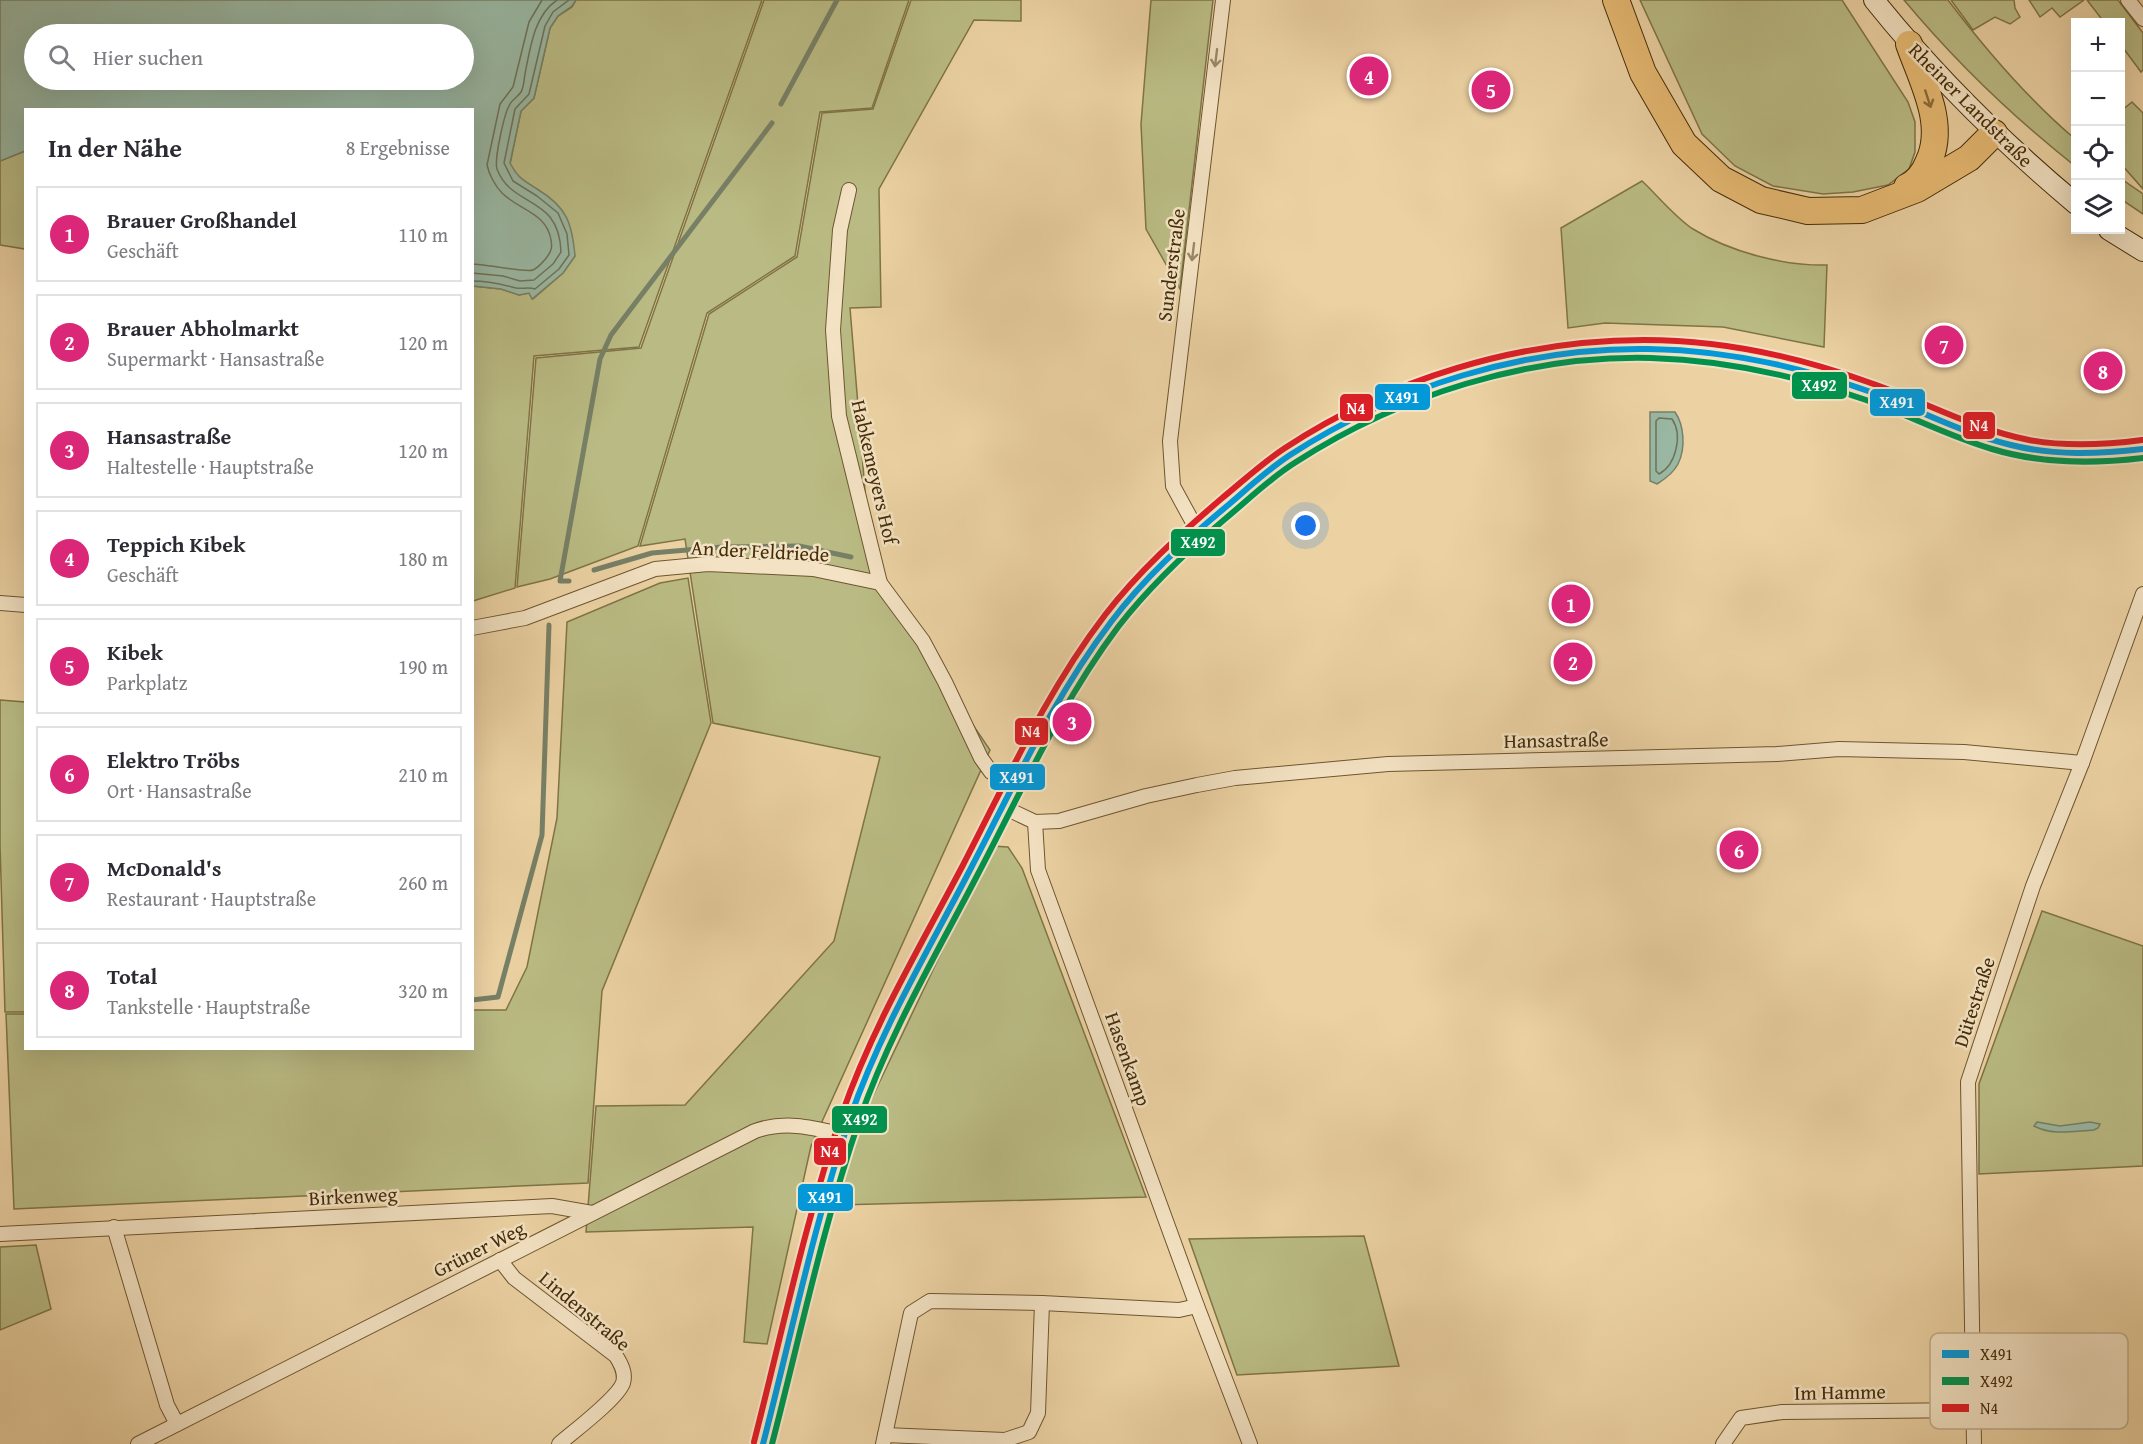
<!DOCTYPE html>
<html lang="de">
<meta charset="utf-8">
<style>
:root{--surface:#fff;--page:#f2f2f3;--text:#2b2b33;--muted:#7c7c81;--line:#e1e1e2;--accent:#db2777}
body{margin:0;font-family:"Gentium Book Plus",serif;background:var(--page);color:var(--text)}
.controls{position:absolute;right:18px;top:18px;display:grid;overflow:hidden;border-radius:0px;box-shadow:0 6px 24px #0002}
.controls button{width:54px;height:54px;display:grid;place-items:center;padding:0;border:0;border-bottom:2px solid var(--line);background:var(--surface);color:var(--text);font:30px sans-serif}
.you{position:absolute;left:1306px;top:526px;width:21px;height:21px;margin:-15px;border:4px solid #fff;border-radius:50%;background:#1a73e8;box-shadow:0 0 0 9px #1a73e833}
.badge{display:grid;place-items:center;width:39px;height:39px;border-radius:50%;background:var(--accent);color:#fff;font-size:20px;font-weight:700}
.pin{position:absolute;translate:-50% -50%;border:3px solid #fff;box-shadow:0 2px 6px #0006}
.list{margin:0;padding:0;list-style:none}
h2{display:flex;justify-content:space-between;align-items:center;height:78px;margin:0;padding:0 24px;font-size:26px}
h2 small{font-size:20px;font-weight:400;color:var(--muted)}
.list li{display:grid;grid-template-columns:39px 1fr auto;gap:18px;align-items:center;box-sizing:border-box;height:96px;margin:0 12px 12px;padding:0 12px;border:2px solid var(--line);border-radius:0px}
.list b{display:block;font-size:22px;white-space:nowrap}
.list p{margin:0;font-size:20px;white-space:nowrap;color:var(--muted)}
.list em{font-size:20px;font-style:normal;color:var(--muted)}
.icon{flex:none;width:33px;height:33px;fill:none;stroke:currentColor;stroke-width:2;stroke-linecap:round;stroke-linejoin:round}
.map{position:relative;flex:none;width:2143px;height:1444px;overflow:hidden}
.search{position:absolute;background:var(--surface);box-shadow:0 6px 24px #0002;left:24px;top:24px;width:450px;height:66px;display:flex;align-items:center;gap:15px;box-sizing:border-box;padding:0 21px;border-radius:33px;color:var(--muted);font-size:22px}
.panel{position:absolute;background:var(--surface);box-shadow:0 6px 24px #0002;left:24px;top:108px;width:450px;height:942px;border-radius:0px}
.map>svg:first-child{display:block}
.green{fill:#babb84;stroke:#7f7446;stroke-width:1.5}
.water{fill:#99b8a4;stroke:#778066;stroke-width:1.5;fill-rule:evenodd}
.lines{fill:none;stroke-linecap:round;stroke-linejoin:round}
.shore{stroke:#6e7256;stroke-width:1.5}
.stream{stroke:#778066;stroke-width:5}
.street-casing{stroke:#6e5630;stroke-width:16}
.secondary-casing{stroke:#442d09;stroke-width:22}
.highway-casing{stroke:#442d09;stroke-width:28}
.street{stroke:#f3e2c3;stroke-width:14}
.secondary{stroke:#f3e2c3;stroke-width:20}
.highway{stroke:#e6b972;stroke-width:26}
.bus-1-casing{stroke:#f3e2c3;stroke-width:10}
.bus-2-casing{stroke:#f3e2c3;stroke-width:10}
.bus-3-casing{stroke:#f3e2c3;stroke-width:10}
.bus-1{stroke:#0398d8;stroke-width:6}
.bus-2{stroke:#00924d;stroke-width:6}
.bus-3{stroke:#db1f26;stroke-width:6}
.oneway{stroke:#9c8866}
.oneway2{stroke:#8d6c38}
.labels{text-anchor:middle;stroke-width:5;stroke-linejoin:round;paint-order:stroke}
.street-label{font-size:20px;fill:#442d09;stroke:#f3e2c3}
.key{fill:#f3e2c3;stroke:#beac8b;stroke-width:1.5}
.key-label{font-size:16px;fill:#442d09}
.line-badge{stroke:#f3e2c3;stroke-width:2}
.badge-label{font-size:16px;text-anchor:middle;font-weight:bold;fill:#fff}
</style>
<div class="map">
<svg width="2143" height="1444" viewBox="0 0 2143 1444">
<rect width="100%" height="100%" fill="#ecd2a3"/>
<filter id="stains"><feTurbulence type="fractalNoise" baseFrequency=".00333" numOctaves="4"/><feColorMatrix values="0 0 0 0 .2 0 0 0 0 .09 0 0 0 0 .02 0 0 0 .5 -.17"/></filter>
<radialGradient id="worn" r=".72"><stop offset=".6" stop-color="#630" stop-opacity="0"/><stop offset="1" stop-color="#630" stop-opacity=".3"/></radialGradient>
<g class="green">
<polygon points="576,0 762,0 639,347 534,356 515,588 473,601 473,286 501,289 519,295 529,293 533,299 563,273 575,256 540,191 518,177 510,164 521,111 534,98 550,28 558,16 572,7"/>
<polygon points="764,0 909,0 872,108 820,112 795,256 707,313 638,546 550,579 517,587 536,358 641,348"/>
<polygon points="911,0 1021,0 1021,21 974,20 879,189 881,307 850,308 872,576 990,750 811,1146 767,1344 744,1342 753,1227 586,1232 596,1106 685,1105 834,941 880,757 713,723 685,539 640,546 709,314 797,257 822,113 873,109"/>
<polygon points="1151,0 1213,0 1180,289 1146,229 1141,124"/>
<polygon points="1640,0 1842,0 1908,102 1915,122 1915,152 1909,169 1888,185 1853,192 1823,194 1773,186 1735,166 1702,134"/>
<path d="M1904,0H1948C1986,50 2028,99 2075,139V166C2013,117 1955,61 1904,0Z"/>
<polygon points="1951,0 2014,0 2015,8 2020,17 2010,24 1995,17 1973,30"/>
<polygon points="2029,0 2084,0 2060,17 2052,8 2040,17"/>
<polygon points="2087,0 2118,0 2143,33 2143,70 2141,72 2121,45 2120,22 2104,22"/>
<polygon points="2132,102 2143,113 2143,189 2121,164 2121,111"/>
<polygon points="25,151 26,151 25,249 0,245 0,161"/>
<polygon points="2120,178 2143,194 2143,214 2121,199"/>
<path d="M1642,181C1657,195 1677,219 1693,229C1730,252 1784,266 1827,265L1824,347L1723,327L1605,323L1568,328L1561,228Z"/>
<polygon points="688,578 711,723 602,991 588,1183 14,1209 6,1014 25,1014 26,1048 472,1048 473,1010 506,1010 527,967 557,818 567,622 660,583"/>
<polygon points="0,700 25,702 25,1012 5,1012 0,845"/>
<polygon points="992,846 1008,847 1022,868 1146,1197 838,1205 849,1146"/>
<polygon points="2042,911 2143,946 2143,1166 1979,1174 1979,1084"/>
<polygon points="1364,1236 1399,1366 1237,1375 1189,1239"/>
<polygon points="36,1245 51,1309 0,1330 0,1247"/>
</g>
<g class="water">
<path d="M0,0H576L572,6L558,16L550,28L534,98L521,111L510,163C518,178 523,180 537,189C567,207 572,223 575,256L563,273L532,299L529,293L519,295L501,289L473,286L472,110H26L25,151L0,161ZM464,34V80H34V34Z"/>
<path d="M1650,412H1675C1684,425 1686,448 1678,464C1674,472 1665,479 1657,484L1650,481Z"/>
<path d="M2037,1122L2060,1126L2090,1122L2100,1124L2098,1128L2094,1130C2073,1131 2053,1136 2034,1126Z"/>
</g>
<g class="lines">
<g class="shore">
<path d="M472,264C485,264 526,273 533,270C538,268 546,259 549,254C552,249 552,246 551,240C547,213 519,210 502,193C495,186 489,174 487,165L500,104L513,87L529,22L542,0"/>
<path d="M472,273L503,276L520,281L534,280L553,264L561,252C559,194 512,209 497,169C494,160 504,115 509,106C511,100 518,97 521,92C524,87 524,79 525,74C530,49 534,15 557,0"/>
<path d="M472,281C488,281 501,284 516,288C523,289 529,287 535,289L559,269L569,255L567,234L558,213L537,196L513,181L504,163L515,109L529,94L545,26L553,12L569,0"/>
<path d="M1659,418L1672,419C1683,435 1676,465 1659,474L1656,471V421Z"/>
</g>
<g class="stream">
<polyline points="781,104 837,0"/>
<polyline points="594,570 652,553 722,547 799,546 851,557"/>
<polyline points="569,581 560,581 600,359 611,335 772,123"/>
<polyline points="472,1000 498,997 542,835 549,625"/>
</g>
<g class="street-casing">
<g id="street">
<polyline points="2128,0 2143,19"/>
<polyline points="849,190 840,230 833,330 839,416 880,583"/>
<polyline points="1197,530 1173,486 1170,441 1223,0"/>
<polyline points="0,603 26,605"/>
<polyline points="472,628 525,618 655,569 708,564 813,569 880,583 923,641 945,682 981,758 991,772 1014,785"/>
<polyline points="1003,807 1035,822 1059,821 1146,796 1197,785 1235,778 1388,764 1777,754 1839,749 1964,752 2082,763"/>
<polyline points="1035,822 1038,870 1197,1306 1250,1444"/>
<polyline points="114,1227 167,1405 177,1424"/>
<polyline points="0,1234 552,1206 592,1213"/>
<path d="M500,1260L514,1278L616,1356C621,1364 626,1373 623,1383C617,1399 574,1431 559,1444"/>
<polyline points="885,1435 1005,1440 1029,1432 1038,1413 1042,1303"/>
<path d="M138,1444L755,1131C786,1120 814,1128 845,1135"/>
<polyline points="883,1444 911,1313 930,1301 1042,1303 1179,1310 1197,1306"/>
<polyline points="1723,1444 1741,1418 1782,1412 1972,1410"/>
<polyline points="1974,1444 1968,1082 2033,886 2082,763 2143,594"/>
</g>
</g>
<g class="secondary-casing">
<g id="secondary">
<path d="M1874,0C1934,75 2002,142 2076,204"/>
<polyline points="2109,230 2143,251"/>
<path d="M763,1444C779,1381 795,1319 811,1256C825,1204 838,1150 857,1099C887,1020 931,945 970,870C1014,786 1053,698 1111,622C1145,578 1184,541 1227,506C1247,489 1268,470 1290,455C1390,390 1528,345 1648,349C1723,351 1797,366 1868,391C1916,408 1962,433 2011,445C2055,456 2099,455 2143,449"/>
</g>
</g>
<g class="highway-casing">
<g id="highway">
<polyline points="1616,0 1643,73 1684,144 1721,179 1761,200 1808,211 1862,210 1917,189 1969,158 1994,133"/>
<path d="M1907,187C1917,182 1924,173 1928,163C1947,125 1922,81 1909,44"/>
</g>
</g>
<use href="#street" class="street"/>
<use href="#secondary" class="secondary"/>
<use href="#highway" class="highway"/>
<g class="bus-1-casing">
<path id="bus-1" d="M763,1444C791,1336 814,1224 850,1118C880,1031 928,951 970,870C1014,786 1053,698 1111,622C1144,578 1185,541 1227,506C1247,489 1267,470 1290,455C1395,387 1523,347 1648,349C1722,350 1798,366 1868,391C1916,408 1961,433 2011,445C2055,456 2099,454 2143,449"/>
</g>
<g class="bus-2-casing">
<path id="bus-2" d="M772,1444C800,1336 823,1226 859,1121C889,1034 936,955 978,874C1022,790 1061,703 1118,627C1149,587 1186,552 1225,519C1248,500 1270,478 1296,462C1400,395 1527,355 1651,358C1722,360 1793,375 1860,398C1905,413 1947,436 1992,449C2042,464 2092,464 2143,458"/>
</g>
<g class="bus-3-casing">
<path id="bus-3" d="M754,1442C782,1333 805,1221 842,1114C872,1027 920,947 963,865C1007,780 1046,692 1105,615C1138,572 1179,535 1221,499C1242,482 1262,463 1285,448C1390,379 1518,340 1644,340C1719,340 1795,356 1865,381C1920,399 1972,429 2029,440C2067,447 2104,445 2142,440"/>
</g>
<use href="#bus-1" class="bus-1"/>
<use href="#bus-2" class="bus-2"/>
<use href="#bus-3" class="bus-3"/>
</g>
<defs><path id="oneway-shaft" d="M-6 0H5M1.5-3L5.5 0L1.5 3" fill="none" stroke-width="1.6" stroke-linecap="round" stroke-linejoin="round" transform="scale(1.5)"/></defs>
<g class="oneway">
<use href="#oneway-shaft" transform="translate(1216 58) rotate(97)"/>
<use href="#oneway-shaft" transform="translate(1193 252) rotate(97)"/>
</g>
<use class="oneway2" href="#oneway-shaft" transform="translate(1928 99) rotate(72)"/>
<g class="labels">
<g class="street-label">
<text transform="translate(1971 105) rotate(45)" y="7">Rheiner Landstraße</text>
<text transform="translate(1171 265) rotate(-83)" y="7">Sunderstraße</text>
<text transform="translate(875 472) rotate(77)" y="7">Habkemeyers Hof</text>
<text transform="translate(760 551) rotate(3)" y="7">An der Feldriede</text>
<text transform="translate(1556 740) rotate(-1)" y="7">Hansastraße</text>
<text transform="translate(1974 1002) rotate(-72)" y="7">Dütestraße</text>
<text transform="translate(1128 1059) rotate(70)" y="7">Hasenkamp</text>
<text transform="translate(353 1196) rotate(-3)" y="7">Birkenweg</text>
<text transform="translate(479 1249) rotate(-27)" y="7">Grüner Weg</text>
<text transform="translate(585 1311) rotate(40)" y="7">Lindenstraße</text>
<text transform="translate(1840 1392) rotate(-1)" y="7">Im Hamme</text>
</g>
</g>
<rect x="1930" y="1333" width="198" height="96" rx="9" class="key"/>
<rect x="1942" y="1350" width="27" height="8" fill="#0398d8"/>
<rect x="1942" y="1377" width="27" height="8" fill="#00924d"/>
<rect x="1942" y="1404" width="27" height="8" fill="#db1f26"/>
<g class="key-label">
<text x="1980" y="1360">X491</text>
<text x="1980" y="1387">X492</text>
<text x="1980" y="1414">N4</text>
</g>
<g class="line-badge">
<rect x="1791" y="371" width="57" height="29" rx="6" fill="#00924d"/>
<rect x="1374" y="383" width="57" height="28" rx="6" fill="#0398d8"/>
<rect x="1869" y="388" width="57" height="29" rx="6" fill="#0398d8"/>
<rect x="1339" y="393" width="35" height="29" rx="6" fill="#db1f26"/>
<rect x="1962" y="411" width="34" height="29" rx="6" fill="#db1f26"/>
<rect x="1170" y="528" width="56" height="29" rx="6" fill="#00924d"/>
<rect x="1014" y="717" width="35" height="29" rx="6" fill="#db1f26"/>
<rect x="989" y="763" width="57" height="28" rx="6" fill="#0398d8"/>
<rect x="831" y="1105" width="57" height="29" rx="6" fill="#00924d"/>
<rect x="813" y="1137" width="34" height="29" rx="6" fill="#db1f26"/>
<rect x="797" y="1183" width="57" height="29" rx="6" fill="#0398d8"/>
</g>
<g class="badge-label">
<text x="1819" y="391">X492</text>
<text x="1402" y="403">X491</text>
<text x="1897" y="408">X491</text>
<text x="1356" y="414">N4</text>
<text x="1979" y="431">N4</text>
<text x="1198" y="548">X492</text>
<text x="1031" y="737">N4</text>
<text x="1017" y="783">X491</text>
<text x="860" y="1125">X492</text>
<text x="830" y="1157">N4</text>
<text x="825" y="1203">X491</text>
</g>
<rect width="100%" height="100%" filter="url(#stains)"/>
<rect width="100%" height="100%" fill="url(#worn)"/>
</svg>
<div class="controls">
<button>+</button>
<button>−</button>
<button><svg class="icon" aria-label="locate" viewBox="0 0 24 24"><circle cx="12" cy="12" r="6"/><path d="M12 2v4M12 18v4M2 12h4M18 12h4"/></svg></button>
<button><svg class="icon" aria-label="layers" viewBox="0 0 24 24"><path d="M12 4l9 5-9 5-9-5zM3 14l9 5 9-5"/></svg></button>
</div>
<div class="you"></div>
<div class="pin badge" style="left:1571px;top:604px">1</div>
<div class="pin badge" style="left:1573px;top:662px">2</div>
<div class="pin badge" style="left:1072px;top:722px">3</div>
<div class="pin badge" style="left:1369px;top:76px">4</div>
<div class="pin badge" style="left:1491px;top:90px">5</div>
<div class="pin badge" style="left:1739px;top:850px">6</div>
<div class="pin badge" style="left:1944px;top:345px">7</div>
<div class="pin badge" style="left:2103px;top:371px">8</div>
<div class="search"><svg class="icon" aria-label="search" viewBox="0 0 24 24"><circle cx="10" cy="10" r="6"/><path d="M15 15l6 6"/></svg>Hier suchen</div>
<section class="panel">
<h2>In der Nähe<small>8 Ergebnisse</small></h2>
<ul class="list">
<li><span class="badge">1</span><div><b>Brauer Großhandel</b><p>Geschäft</p></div><em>110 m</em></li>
<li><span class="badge">2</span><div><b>Brauer Abholmarkt</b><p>Supermarkt · Hansastraße</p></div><em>120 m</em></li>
<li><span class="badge">3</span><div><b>Hansastraße</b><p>Haltestelle · Hauptstraße</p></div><em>120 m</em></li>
<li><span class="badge">4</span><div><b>Teppich Kibek</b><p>Geschäft</p></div><em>180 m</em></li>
<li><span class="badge">5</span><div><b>Kibek</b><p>Parkplatz</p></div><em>190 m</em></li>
<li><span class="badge">6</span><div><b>Elektro Tröbs</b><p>Ort · Hansastraße</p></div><em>210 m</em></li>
<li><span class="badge">7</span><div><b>McDonald's</b><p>Restaurant · Hauptstraße</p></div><em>260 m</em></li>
<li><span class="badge">8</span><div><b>Total</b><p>Tankstelle · Hauptstraße</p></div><em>320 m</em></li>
</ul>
</section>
</div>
